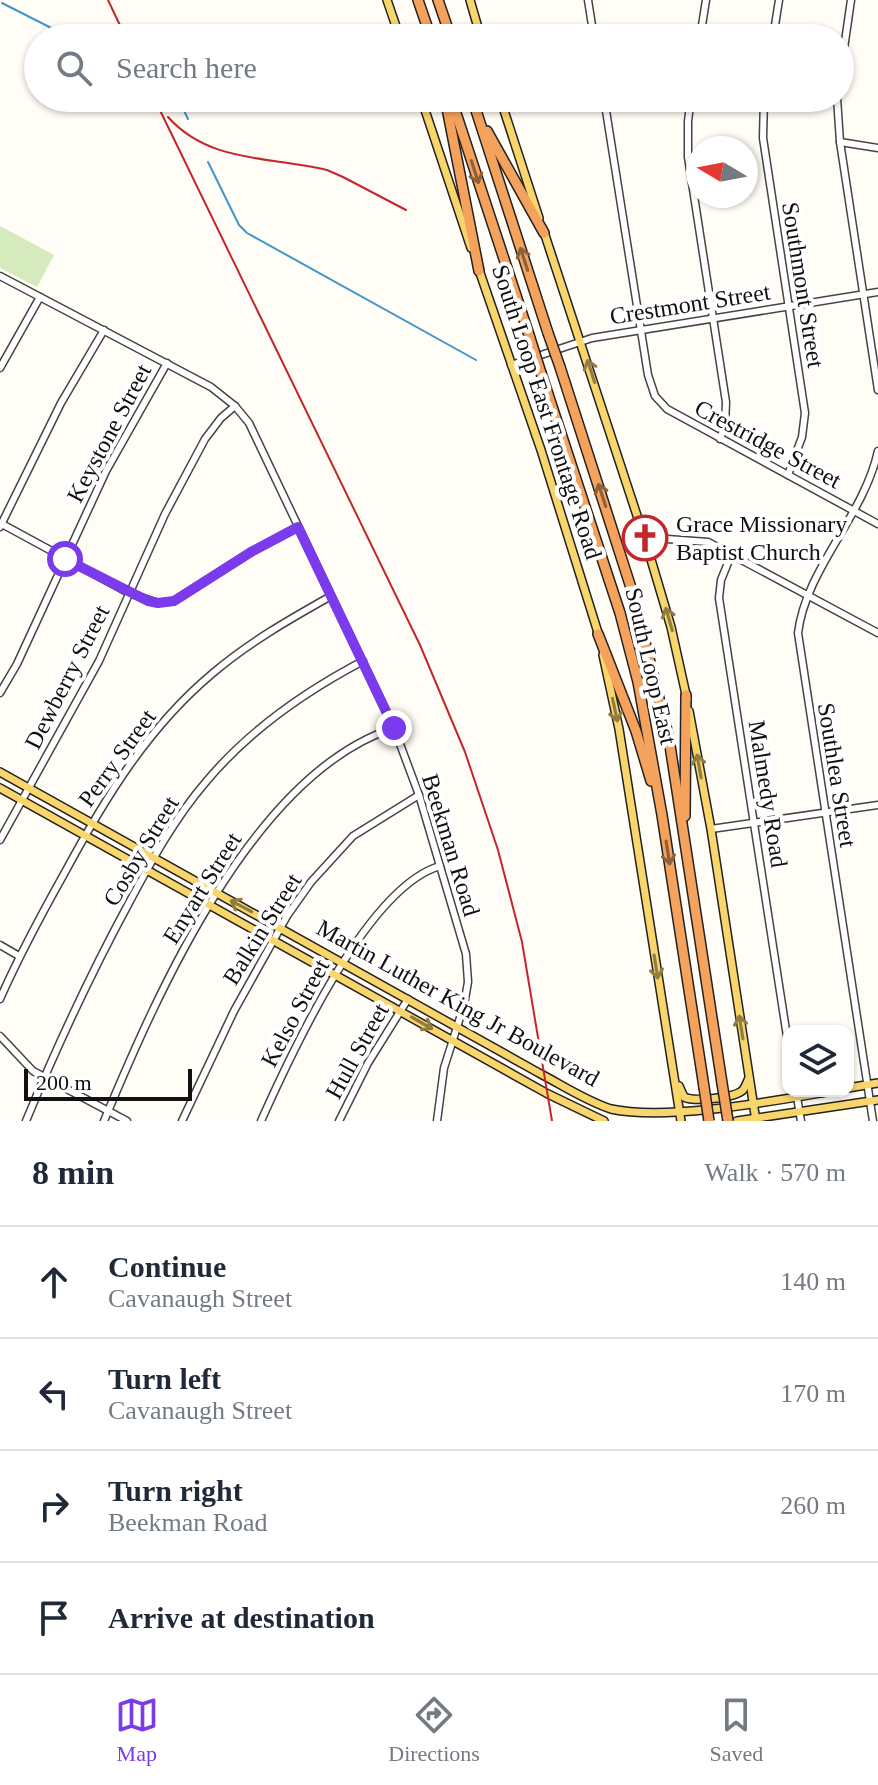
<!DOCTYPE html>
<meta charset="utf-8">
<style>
:root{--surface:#fff;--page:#f6f6f7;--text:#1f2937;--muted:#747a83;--line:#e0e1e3;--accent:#7c3aed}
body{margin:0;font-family:Georgia,serif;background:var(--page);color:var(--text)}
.controls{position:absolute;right:24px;bottom:24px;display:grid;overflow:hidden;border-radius:16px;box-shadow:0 2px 6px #0004}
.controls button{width:72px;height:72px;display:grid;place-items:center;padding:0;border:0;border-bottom:2px solid var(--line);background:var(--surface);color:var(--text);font:40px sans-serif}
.compass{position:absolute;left:686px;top:136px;width:72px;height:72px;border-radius:50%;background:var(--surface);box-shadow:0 2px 6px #0004;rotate:280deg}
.scale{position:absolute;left:24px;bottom:20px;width:168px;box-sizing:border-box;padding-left:8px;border:4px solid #111;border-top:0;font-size:22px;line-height:28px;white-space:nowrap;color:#111;-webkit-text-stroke:6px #fff;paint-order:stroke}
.stop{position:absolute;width:24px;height:24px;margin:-18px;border:6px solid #7c3aed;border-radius:50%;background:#fff}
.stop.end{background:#7c3aed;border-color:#fff;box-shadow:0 2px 8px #0008}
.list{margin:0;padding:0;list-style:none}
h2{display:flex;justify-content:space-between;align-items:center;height:104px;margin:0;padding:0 32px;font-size:34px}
h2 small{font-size:26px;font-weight:400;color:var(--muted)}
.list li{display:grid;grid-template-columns:52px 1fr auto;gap:24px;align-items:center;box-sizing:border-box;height:112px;padding:0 32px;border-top:2px solid var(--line)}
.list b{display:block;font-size:30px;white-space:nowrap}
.list p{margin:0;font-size:26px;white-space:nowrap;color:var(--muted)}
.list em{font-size:26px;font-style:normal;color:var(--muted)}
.icon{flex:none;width:44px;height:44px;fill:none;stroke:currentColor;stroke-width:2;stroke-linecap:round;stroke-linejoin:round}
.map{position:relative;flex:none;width:878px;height:1121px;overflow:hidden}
.search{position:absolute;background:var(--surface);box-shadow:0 2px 6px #0004;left:24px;right:24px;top:24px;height:88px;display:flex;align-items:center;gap:20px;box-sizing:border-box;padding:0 28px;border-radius:44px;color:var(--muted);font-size:30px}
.sheet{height:552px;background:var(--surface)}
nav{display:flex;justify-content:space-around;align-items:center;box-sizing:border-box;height:112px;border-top:2px solid var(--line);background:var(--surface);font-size:22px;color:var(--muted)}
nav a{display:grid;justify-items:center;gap:4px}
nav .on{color:var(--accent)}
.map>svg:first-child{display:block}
.green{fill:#d5ebbd}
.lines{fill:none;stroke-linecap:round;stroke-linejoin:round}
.stream{stroke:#3f96cf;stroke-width:2}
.minor-casing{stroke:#444;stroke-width:9}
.major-casing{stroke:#222;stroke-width:10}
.highway-casing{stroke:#222;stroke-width:12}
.minor{stroke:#fff;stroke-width:6}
.major{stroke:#f9d66b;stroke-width:7}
.highway{stroke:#f5a25d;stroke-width:9}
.rail{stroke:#c4262e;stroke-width:2}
.highway-bridge-casing{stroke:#222;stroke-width:12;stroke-linecap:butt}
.highway-bridge{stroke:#f5a25d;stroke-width:9}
.oneway{stroke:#8e613b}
.oneway2{stroke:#917d42}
.route{stroke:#7c3aed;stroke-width:10}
.labels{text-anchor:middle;stroke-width:8;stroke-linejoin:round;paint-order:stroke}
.street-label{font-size:24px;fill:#111;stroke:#fff}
.poi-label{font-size:24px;fill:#111;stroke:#fff;text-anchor:start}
</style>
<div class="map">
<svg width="878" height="1121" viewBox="0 0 878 1121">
<rect width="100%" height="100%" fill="#fffdf5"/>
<polygon class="green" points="0,226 54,255 37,287 0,268"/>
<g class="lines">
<g class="stream">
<polyline points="2,3 71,38"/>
<polyline points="178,98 188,119"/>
<polyline points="208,162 239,225 247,233 476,360"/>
</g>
<g class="minor-casing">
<g id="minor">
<polyline points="588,0 594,38"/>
<polyline points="700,38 706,0"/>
<polyline points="773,38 779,0"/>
<polyline points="840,76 851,0"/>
<polyline points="604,98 648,375 655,396 667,409 878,524"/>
<polyline points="691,98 688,121 688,157 726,402 725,425 720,439"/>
<polyline points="764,98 763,138 805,413 802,437 788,475"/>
<polyline points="837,98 840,142 878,390"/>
<polyline points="840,142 878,148"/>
<polyline points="0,276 211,387 235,406 249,423 394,728 419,795 466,954 468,982 464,1005 444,1068 437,1121"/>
<polyline points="511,365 592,338 878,292"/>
<polyline points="0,368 40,297"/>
<polyline points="0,523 129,593 158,603 174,601 251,552 298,527"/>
<polyline points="0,527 61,403 104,330"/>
<polyline points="647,546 667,539 708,542 878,633"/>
<polyline points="732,553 721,580 719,598 788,1043"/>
<polyline points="0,693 17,664 106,471 167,363"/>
<polyline points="711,829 878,805"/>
<polyline points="0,840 99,661 165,514 205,439 221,418 235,406"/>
<polyline points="0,945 19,956"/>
<path d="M0,999C19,956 41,915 64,874C104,800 147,728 213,673C248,643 290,619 331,596"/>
<polyline points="0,1036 33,1071 127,1121"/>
<polyline points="796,1091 801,1121"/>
<path d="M26,1121C57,1046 91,973 130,901C152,860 175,818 205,783C248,731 304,692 363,661"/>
<path d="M104,1121C157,994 253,773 394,728"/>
<polyline points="182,1121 234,1011 287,916 311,882 353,836 419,795"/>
<path d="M261,1121C291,1054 367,887 440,866"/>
<polyline points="339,1121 368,1063 408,999"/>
<path d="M873,1121L798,633C806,568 864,516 878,451"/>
</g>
</g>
<g class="major-casing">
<g id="major">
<polyline points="387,0 400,38"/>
<polyline points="470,0 481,38"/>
<polyline points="421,98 471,248"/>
<polyline points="500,98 539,218"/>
<polyline points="543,229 647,546 671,627 687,699"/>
<polyline points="478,267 541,450 600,639"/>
<polyline points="603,655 619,729 681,1121"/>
<polyline points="689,711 711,829 756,1121"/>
<path d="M0,772L539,1073C562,1085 586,1101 611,1109C667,1121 773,1101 832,1091"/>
<polyline points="0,788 548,1094 604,1121"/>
<path d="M679,1086L684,1097C694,1102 735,1098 743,1090C746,1086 747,1082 749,1078"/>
<polyline points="848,1088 878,1083"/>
<polyline points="737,1121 878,1100"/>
</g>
</g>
<g class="highway-casing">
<g id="highway">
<polyline points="418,0 431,38"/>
<polyline points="438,0 451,38"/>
<polyline points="445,98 479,271"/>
<polyline points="451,98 530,338"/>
<polyline points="472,98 548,333"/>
<polyline points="487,131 544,233"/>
<polyline points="560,367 633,594 669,739 722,1083"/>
<polyline points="541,373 620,613 638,682 662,815 704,1087"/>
<polyline points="598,634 636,731 651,781"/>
<polyline points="685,816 686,695"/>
</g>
</g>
<use href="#minor" class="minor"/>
<use href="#major" class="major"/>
<use href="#highway" class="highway"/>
<g class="rail">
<polyline points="108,0 126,38"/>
<polyline points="154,98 420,645 465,752 498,850 522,942 552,1121"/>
<path d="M168,117C210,164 271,156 327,170L343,177L406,210"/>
</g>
<g class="highway-bridge-casing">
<g id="highway-bridge">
<polyline points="548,333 560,367"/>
<polyline points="530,338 541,373"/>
<polyline points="722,1083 728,1121"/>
<polyline points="704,1087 709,1121"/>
</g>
</g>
<use href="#highway-bridge" class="highway-bridge"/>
</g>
<defs><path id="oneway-shaft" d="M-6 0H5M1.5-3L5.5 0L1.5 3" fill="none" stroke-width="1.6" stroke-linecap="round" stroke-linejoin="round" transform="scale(2)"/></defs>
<g class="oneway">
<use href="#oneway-shaft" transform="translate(475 172) rotate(72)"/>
<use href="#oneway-shaft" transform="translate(524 259) rotate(-108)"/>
<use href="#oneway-shaft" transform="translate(602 495) rotate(-108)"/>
<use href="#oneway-shaft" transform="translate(668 853) rotate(81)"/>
</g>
<g class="oneway2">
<use href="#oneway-shaft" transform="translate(591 371) rotate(-108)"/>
<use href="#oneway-shaft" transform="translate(669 619) rotate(-106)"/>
<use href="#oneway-shaft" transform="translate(615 710) rotate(78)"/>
<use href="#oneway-shaft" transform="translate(699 766) rotate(-100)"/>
<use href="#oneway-shaft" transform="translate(241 906) rotate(-152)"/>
<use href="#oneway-shaft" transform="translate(656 967) rotate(81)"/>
<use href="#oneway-shaft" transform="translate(422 1023) rotate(30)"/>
<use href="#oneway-shaft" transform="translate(741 1027) rotate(-99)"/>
</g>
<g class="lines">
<polyline class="route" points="65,559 148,601 158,603 174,601 251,552 298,527 394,728"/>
</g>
<defs>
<g id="church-ring" transform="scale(2.3)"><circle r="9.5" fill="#fff" stroke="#c4262e" stroke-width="1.5"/><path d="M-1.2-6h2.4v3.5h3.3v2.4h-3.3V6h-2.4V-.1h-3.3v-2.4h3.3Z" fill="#c4262e"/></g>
</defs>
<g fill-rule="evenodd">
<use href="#church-ring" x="645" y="538"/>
</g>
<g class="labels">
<g class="street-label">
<text transform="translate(803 285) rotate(81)" y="8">Southmont Street</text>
<text transform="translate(690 304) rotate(-9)" y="8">Crestmont Street</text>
<text transform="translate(547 412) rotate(72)" y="8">South Loop East Frontage Road</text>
<text transform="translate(109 433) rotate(-62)" y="8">Keystone Street</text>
<text transform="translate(768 444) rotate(28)" y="8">Crestridge Street</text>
<text transform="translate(651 666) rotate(77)" y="8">South Loop East</text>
<text transform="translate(67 677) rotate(-63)" y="8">Dewberry Street</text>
<text transform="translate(117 758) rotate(-54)" y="8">Perry Street</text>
<text transform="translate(837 775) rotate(81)" y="8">Southlea Street</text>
<text transform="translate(768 794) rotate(81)" y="8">Malmedy Road</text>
<text transform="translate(451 845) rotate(73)" y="8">Beekman Road</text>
<text transform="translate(141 851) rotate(-59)" y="8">Cosby Street</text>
<text transform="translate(202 888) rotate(-58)" y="8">Enyart Street</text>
<text transform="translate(262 929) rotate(-58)" y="8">Balkin Street</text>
<text transform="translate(458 1003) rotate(29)" y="8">Martin Luther King Jr Boulevard</text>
<text transform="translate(295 1013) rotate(-62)" y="8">Kelso Street</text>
<text transform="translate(357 1051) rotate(-61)" y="8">Hull Street</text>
</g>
<g class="poi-label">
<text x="676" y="532">Grace Missionary<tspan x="676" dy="28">Baptist Church</tspan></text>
</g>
</g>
</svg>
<div class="controls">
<button><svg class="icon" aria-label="layers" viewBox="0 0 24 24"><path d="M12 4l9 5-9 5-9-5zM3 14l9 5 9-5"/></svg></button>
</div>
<svg class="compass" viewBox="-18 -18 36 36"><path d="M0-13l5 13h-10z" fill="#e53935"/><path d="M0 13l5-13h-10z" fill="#747a83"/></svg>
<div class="scale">200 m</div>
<div class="stop" style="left:65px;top:559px"></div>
<div class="stop end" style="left:394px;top:728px"></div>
<div class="search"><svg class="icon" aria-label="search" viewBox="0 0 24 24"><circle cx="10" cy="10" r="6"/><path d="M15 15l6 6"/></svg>Search here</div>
</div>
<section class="sheet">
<h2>8 min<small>Walk · 570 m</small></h2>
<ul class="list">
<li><svg class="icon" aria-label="ahead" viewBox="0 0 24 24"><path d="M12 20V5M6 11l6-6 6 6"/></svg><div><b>Continue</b><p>Cavanaugh Street</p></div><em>140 m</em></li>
<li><svg class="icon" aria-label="left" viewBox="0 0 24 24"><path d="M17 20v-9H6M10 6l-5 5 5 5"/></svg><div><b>Turn left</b><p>Cavanaugh Street</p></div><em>170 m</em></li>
<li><svg class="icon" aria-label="right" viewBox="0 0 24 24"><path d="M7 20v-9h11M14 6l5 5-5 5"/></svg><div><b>Turn right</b><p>Beekman Road</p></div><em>260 m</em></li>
<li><svg class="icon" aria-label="arrive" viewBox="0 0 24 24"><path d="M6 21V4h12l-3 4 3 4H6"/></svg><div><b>Arrive at destination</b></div></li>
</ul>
</section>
<nav>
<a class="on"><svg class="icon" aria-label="map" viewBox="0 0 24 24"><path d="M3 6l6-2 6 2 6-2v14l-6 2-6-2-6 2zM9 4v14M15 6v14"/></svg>Map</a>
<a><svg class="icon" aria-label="directions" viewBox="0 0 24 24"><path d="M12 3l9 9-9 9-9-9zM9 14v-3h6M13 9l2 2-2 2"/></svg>Directions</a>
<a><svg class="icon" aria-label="saved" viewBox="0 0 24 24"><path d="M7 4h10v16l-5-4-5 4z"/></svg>Saved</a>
</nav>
